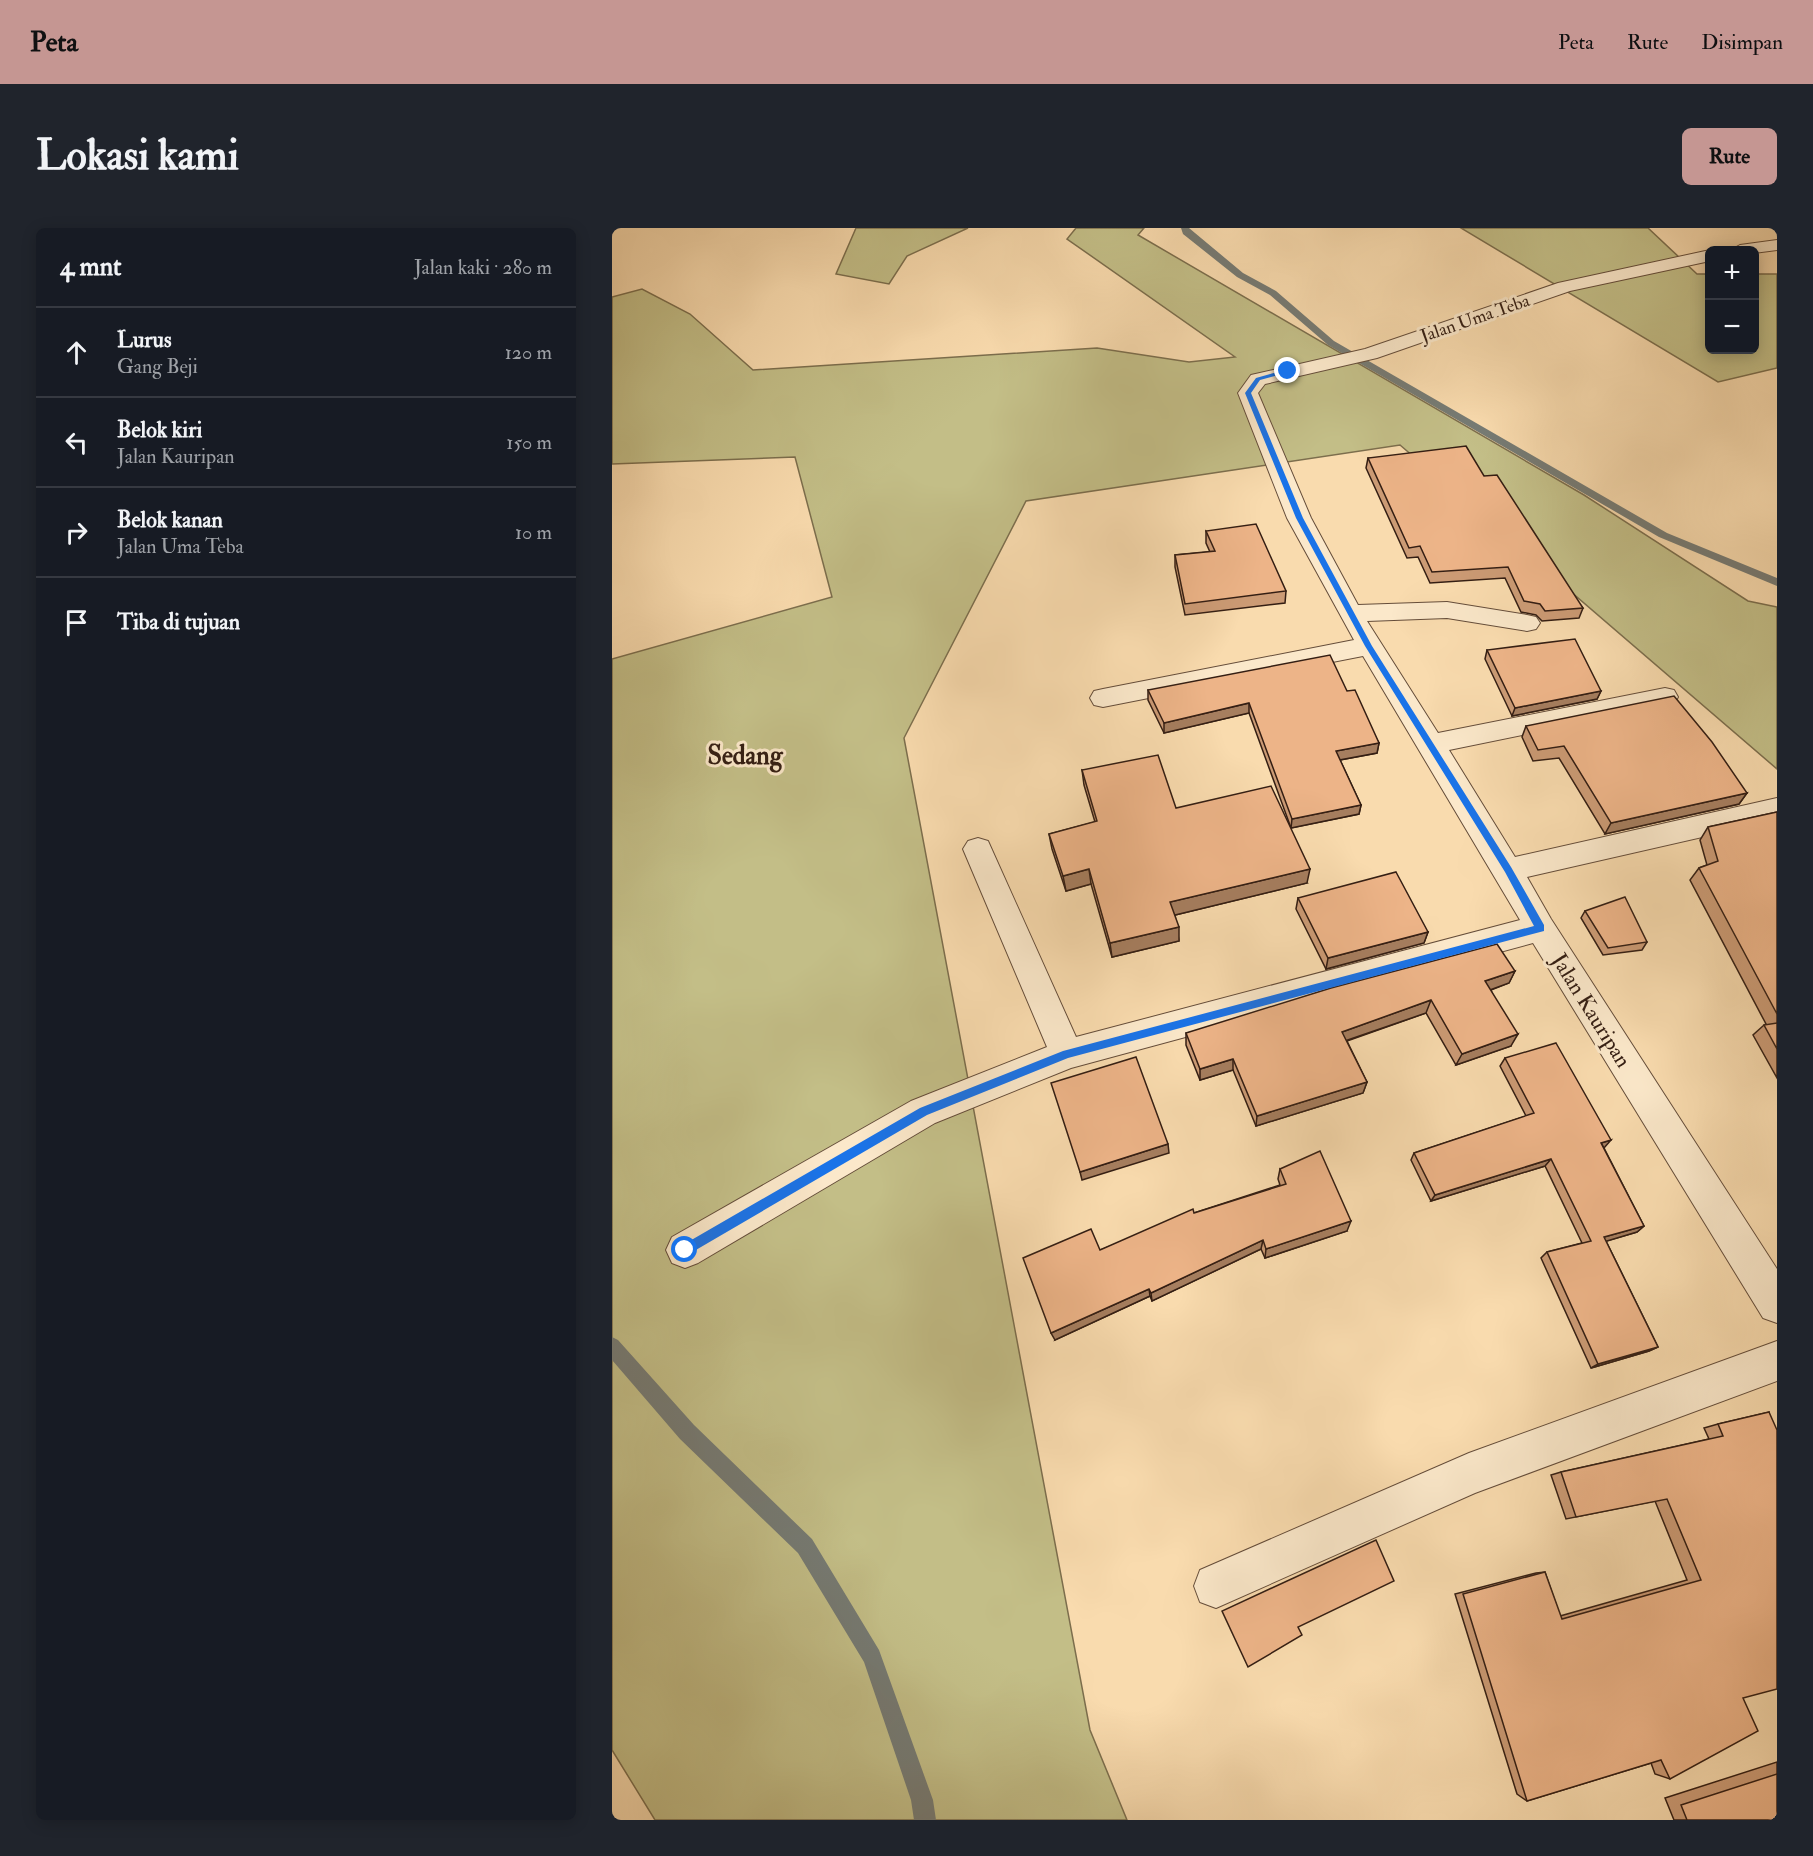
<!DOCTYPE html>
<html lang="id">
<meta charset="utf-8">
<style>
:root{--surface:#171b24;--page:#20242c;--text:#f1f3f6;--muted:#9ea1a6;--line:#363941;--accent:#c59692}
body{margin:0;font-family:"IM FELL Double Pica",serif;background:var(--page);color:var(--text)}
.controls{position:absolute;right:18px;top:18px;display:grid;overflow:hidden;border-radius:9px;box-shadow:0 3px 15px #0003}
.controls button{width:54px;height:54px;display:grid;place-items:center;padding:0;border:0;border-bottom:2px solid var(--line);background:var(--surface);color:var(--text);font:30px sans-serif}
.stop{position:absolute;width:18px;height:18px;margin:-14px;border:4px solid #1a73e8;border-radius:50%;background:#fff}
.stop.end{background:#1a73e8;border-color:#fff;box-shadow:0 2px 6px #0008}
.list{margin:0;padding:0;list-style:none}
h2{display:flex;justify-content:space-between;align-items:center;height:78px;margin:0;padding:0 24px;font-size:26px}
h2 small{font-size:20px;font-weight:400;color:var(--muted)}
.list li{display:grid;grid-template-columns:39px 1fr auto;gap:18px;align-items:center;box-sizing:border-box;height:90px;padding:0 24px;border-top:2px solid var(--line)}
.list b{display:block;font-size:22px;white-space:nowrap}
.list p{margin:0;font-size:20px;white-space:nowrap;color:var(--muted)}
.list em{font-size:20px;font-style:normal;color:var(--muted)}
.icon{flex:none;width:33px;height:33px;fill:none;stroke:currentColor;stroke-width:2;stroke-linecap:round;stroke-linejoin:round}
.map{position:relative;flex:none;width:1165px;height:1592px;overflow:hidden;border-radius:9px}
header{display:flex;align-items:center;gap:36px;box-sizing:border-box;height:84px;padding:0 30px;background:var(--accent);color:#111}
header strong{font-size:28px}
nav{display:flex;gap:33px;margin-inline-start:auto;font-size:21px}
.intro{display:flex;align-items:center;justify-content:space-between;box-sizing:border-box;height:144px;padding:0 36px}
h1{margin:0;font-size:42px}
.button{padding:15px 27px;border-radius:9px;background:var(--accent);color:#111;font-size:21px;font-weight:700}
main{display:flex;gap:36px;padding:0 36px}
aside{flex:1;background:var(--surface);border-radius:9px;box-shadow:0 3px 15px #0003}
.map>svg:first-child{display:block}
.green{fill:#c3be87;stroke:#7c6e4d;stroke-width:1.5}
.lines{fill:none;stroke-linecap:round;stroke-linejoin:round}
.stream{fill:#767b74;fill-rule:evenodd}
.minor-casing{stroke:#654d3a;stroke-width:2}
.minor{fill:#fbe8ca;fill-rule:evenodd}
.wall{fill:#cc9b75;stroke:#341e13;stroke-width:1.5}
.shaded-wall{fill:#a67e5f;stroke:#341e13;stroke-width:1.5}
.building{fill:#edb488;stroke:#341e13;stroke-width:1.5}
.route{fill:#1a73e8}
.labels{text-anchor:middle;stroke-width:6;stroke-linejoin:round;paint-order:stroke}
.far-street-label{font-size:18px;fill:#341e13;stroke:#fbe8ca}
.street-label{font-size:22px;fill:#341e13;stroke:#fbe8ca}
.quarter-label{font-size:26px;font-weight:bold;fill:#341e13;stroke:#fbe8ca}
</style>
<header>
<strong>Peta</strong>
<nav><a>Peta</a><a>Rute</a><a>Disimpan</a></nav>
</header>
<div class="intro"><h1>Lokasi kami</h1><a class="button">Rute</a></div>
<main>
<aside>
<h2>4 mnt<small>Jalan kaki · 280 m</small></h2>
<ul class="list">
<li><svg class="icon" aria-label="ahead" viewBox="0 0 24 24"><path d="M12 20V5M6 11l6-6 6 6"/></svg><div><b>Lurus</b><p>Gang Beji</p></div><em>120 m</em></li>
<li><svg class="icon" aria-label="left" viewBox="0 0 24 24"><path d="M17 20v-9H6M10 6l-5 5 5 5"/></svg><div><b>Belok kiri</b><p>Jalan Kauripan</p></div><em>150 m</em></li>
<li><svg class="icon" aria-label="right" viewBox="0 0 24 24"><path d="M7 20v-9h11M14 6l5 5-5 5"/></svg><div><b>Belok kanan</b><p>Jalan Uma Teba</p></div><em>10 m</em></li>
<li><svg class="icon" aria-label="arrive" viewBox="0 0 24 24"><path d="M6 21V4h12l-3 4 3 4H6"/></svg><div><b>Tiba di tujuan</b></div></li>
</ul>
</aside>
<div class="map">
<svg width="1165" height="1592" viewBox="0 0 1165 1592">
<rect width="100%" height="100%" fill="#f9dbae"/>
<filter id="stains"><feTurbulence type="fractalNoise" baseFrequency=".00333" numOctaves="4"/><feColorMatrix values="0 0 0 0 .2 0 0 0 0 .09 0 0 0 0 .02 0 0 0 .5 -.17"/></filter>
<radialGradient id="worn" r=".72"><stop offset=".6" stop-color="#630" stop-opacity="0"/><stop offset="1" stop-color="#630" stop-opacity=".3"/></radialGradient>
<g class="green">
<polygon points="244,0 356,0 295,28 277,56 224,46"/>
<polygon points="464,0 532,0 526,7 972,267 1136,373 1165,379 1165,541 788,217 414,273 292,510 478,1502 515,1592 43,1592 0,1522 0,431 220,369 183,229 0,236 0,69 30,61 78,86 141,142 485,120 577,134 623,129 455,11"/>
<polygon points="849,0 1036,0 1085,46 1097,46 1098,122 1142,122 1143,46 1165,46 1165,140 1106,154"/>
</g>
<g class="lines">
<g class="stream">
<polygon points="569,0 577,0 631,45 664,63 722,113 1055,305 1165,350 1165,358 1047,309 716,117 658,67 625,49 571,6"/>
<polygon points="0,1109 6,1112 82,1197 200,1311 267,1422 321,1572 324,1592 302,1592 299,1572 252,1434 186,1325 68,1211 0,1132"/>
</g>
<g class="minor-casing">
<g id="minor">
<polygon points="1165,12 1165,22 1142,25 1142,22 1119,22 1128,17"/>
<polygon points="1098,22 1102,22 1098,22 1098,33 958,63 765,130 653,156 646,165 699,290 746,377 835,374 915,387 924,389 928,395 924,401 915,403 835,390 755,393 826,505 1053,460 1062,462 1066,469 1062,476 1053,478 837,522 903,629 1165,570 1165,592 915,649 939,691 1165,1041 1165,1095 1151,1090 921,715 459,840 323,895 86,1035 73,1040 60,1035 54,1022 60,1009 299,873 435,819 351,621 356,613 366,610 376,613 464,809 908,692 751,428 491,479 482,477 478,470 482,463 491,461 742,412 675,290 626,165 639,147 753,121 946,55"/>
<polygon points="1165,1113 1165,1153 863,1265 604,1380 588,1374 582,1358 588,1342 857,1225"/>
</g>
</g>
<use href="#minor" class="minor"/>
</g>
<g class="wall">
<polygon points="756,230 872,248 971,380 967,390 930,393 924,387 909,384 893,350 818,355 806,329 795,330 754,240"/>
<polygon points="594,303 674,363 673,375 573,387 563,339 563,327 598,324 594,315"/>
<polygon points="875,422 989,463 985,471 900,488 873,431"/>
<polygon points="536,462 735,463 767,515 765,525 728,532 749,577 747,586 679,600 637,485 552,505 536,472"/>
<polygon points="914,498 1135,565 1127,576 993,606 947,530 921,533 910,509"/>
<polygon points="470,542 564,580 695,655 563,687 567,713 500,729 479,656 454,663 440,621 437,606 483,594 472,557"/>
<polygon points="1165,584 1165,850 1141,807 1152,797 1154,796 1078,652 1087,640 1095,637 1088,612 1096,599"/>
<polygon points="686,670 816,704 812,715 714,741 684,681"/>
<polygon points="973,683 1035,714 1030,722 991,727 969,690"/>
<polygon points="903,743 897,755 879,762 899,818 844,837 814,785 735,813 755,854 751,865 644,898 621,842 588,852 574,817 574,805"/>
<polygon points="893,830 992,920 1032,998 1025,1004 994,1013 1046,1119 1037,1123 979,1140 929,1030 935,1024 970,1015 933,938 819,973 799,932 802,925 914,888 888,838"/>
<polygon points="668,941 735,1003 653,1030 649,1021 540,1073 538,1068 443,1112 488,1022 582,985 668,957 666,951"/>
<polygon points="1157,1184 1131,1470 1058,1551 1043,1546 1039,1535 915,1573 905,1566 843,1366 924,1345 933,1344 948,1388 1075,1352 1043,1273 954,1291 939,1247 949,1244 1097,1211 1092,1200 1106,1196"/>
<polygon points="1165,1534 1165,1592 1062,1592 1053,1570"/>
</g>
<g class="shaded-wall">
<polygon points="989,463 985,471 900,488 903,480"/>
<polygon points="637,475 637,485 552,505 552,495"/>
<polygon points="767,515 765,525 722,533 724,523"/>
<polygon points="1135,565 1127,576 993,606 999,595"/>
<polygon points="749,577 747,586 679,600 680,591"/>
<polygon points="477,641 479,656 454,663 451,648"/>
<polygon points="698,641 695,655 559,688 558,674"/>
<polygon points="567,699 567,713 500,729 498,715"/>
<polygon points="816,704 812,715 714,741 716,730"/>
<polygon points="903,743 897,755 867,766 873,753"/>
<polygon points="819,772 814,785 727,815 730,804"/>
<polygon points="906,806 899,818 844,837 850,826"/>
<polygon points="621,831 621,842 588,852 588,841"/>
<polygon points="755,854 751,865 644,898 645,888"/>
<polygon points="999,912 992,920 989,915"/>
<polygon points="556,916 557,925 470,952 468,944"/>
<polygon points="939,931 933,938 819,973 823,967"/>
<polygon points="739,993 735,1003 653,1030 654,1021"/>
<polygon points="1032,998 1025,1004 985,1016 992,1009"/>
<polygon points="651,1012 649,1021 540,1073 539,1065"/>
<polygon points="537,1061 538,1068 443,1112 439,1105"/>
<polygon points="1046,1119 1037,1123 979,1140 986,1136"/>
</g>
<g class="building">
<polygon points="854,218 872,248 885,247 971,380 933,383 928,376 912,373 896,339 820,344 808,318 797,320 756,230"/>
<polygon points="644,296 674,363 573,376 563,327 603,323 594,303"/>
<polygon points="963,411 989,463 903,480 875,422"/>
<polygon points="718,427 735,463 743,462 767,515 724,523 749,577 680,591 637,475 552,495 536,462"/>
<polygon points="1062,468 1100,514 1135,565 999,595 952,518 926,522 914,498"/>
<polygon points="546,527 564,580 659,558 698,641 558,674 567,699 498,715 477,641 451,648 437,606 485,593 470,542"/>
<polygon points="1165,584 1165,786 1087,640 1106,633 1096,599"/>
<polygon points="784,644 816,704 716,730 686,670"/>
<polygon points="1013,669 1035,714 996,720 973,683"/>
<polygon points="885,716 903,743 873,753 906,806 850,826 819,772 730,804 755,854 645,888 621,831 588,841 574,805 719,760"/>
<polygon points="1165,795 1165,821 1152,797"/>
<polygon points="944,815 999,912 989,915 1032,998 992,1009 1046,1119 986,1136 935,1024 979,1013 939,931 823,967 802,925 922,885 893,830"/>
<polygon points="524,829 556,916 468,944 439,855"/>
<polygon points="708,923 739,993 654,1021 651,1012 539,1065 537,1061 439,1105 411,1030 479,1001 488,1022 581,981 582,985 674,956 668,941"/>
<polygon points="1157,1184 1165,1202 1165,1461 1131,1470 1146,1503 1058,1551 1049,1532 915,1573 851,1366 933,1344 950,1391 1089,1352 1055,1271 964,1289 949,1244 1111,1208 1106,1196"/>
<polygon points="764,1312 782,1353 686,1399 690,1407 636,1439 610,1383"/>
<polygon points="1165,1546 1165,1592 1075,1592 1069,1577"/>
</g>
<polygon class="route" points="676,141 678,144 648,152 639,165 691,290 760,418 899,639 932,697 932,703 456,830 315,887 77,1026 69,1026 69,1018 308,880 451,823 922,698 893,644 753,418 684,290 633,165 644,150"/>
<g class="labels">
<g class="far-street-label">
<text transform="translate(863 90) rotate(-19)" y="6">Jalan Uma Teba</text>
</g>
<g class="street-label">
<text transform="translate(980 782) rotate(58)" y="8">Jalan Kauripan</text>
</g>
<g class="quarter-label">
<text x="133" y="536">Sedang</text>
</g>
</g>
<rect width="100%" height="100%" filter="url(#stains)"/>
<rect width="100%" height="100%" fill="url(#worn)"/>
</svg>
<div class="controls">
<button>+</button>
<button>−</button>
</div>
<div class="stop" style="left:73px;top:1022px"></div>
<div class="stop end" style="left:676px;top:143px"></div>
</div>
</main>
